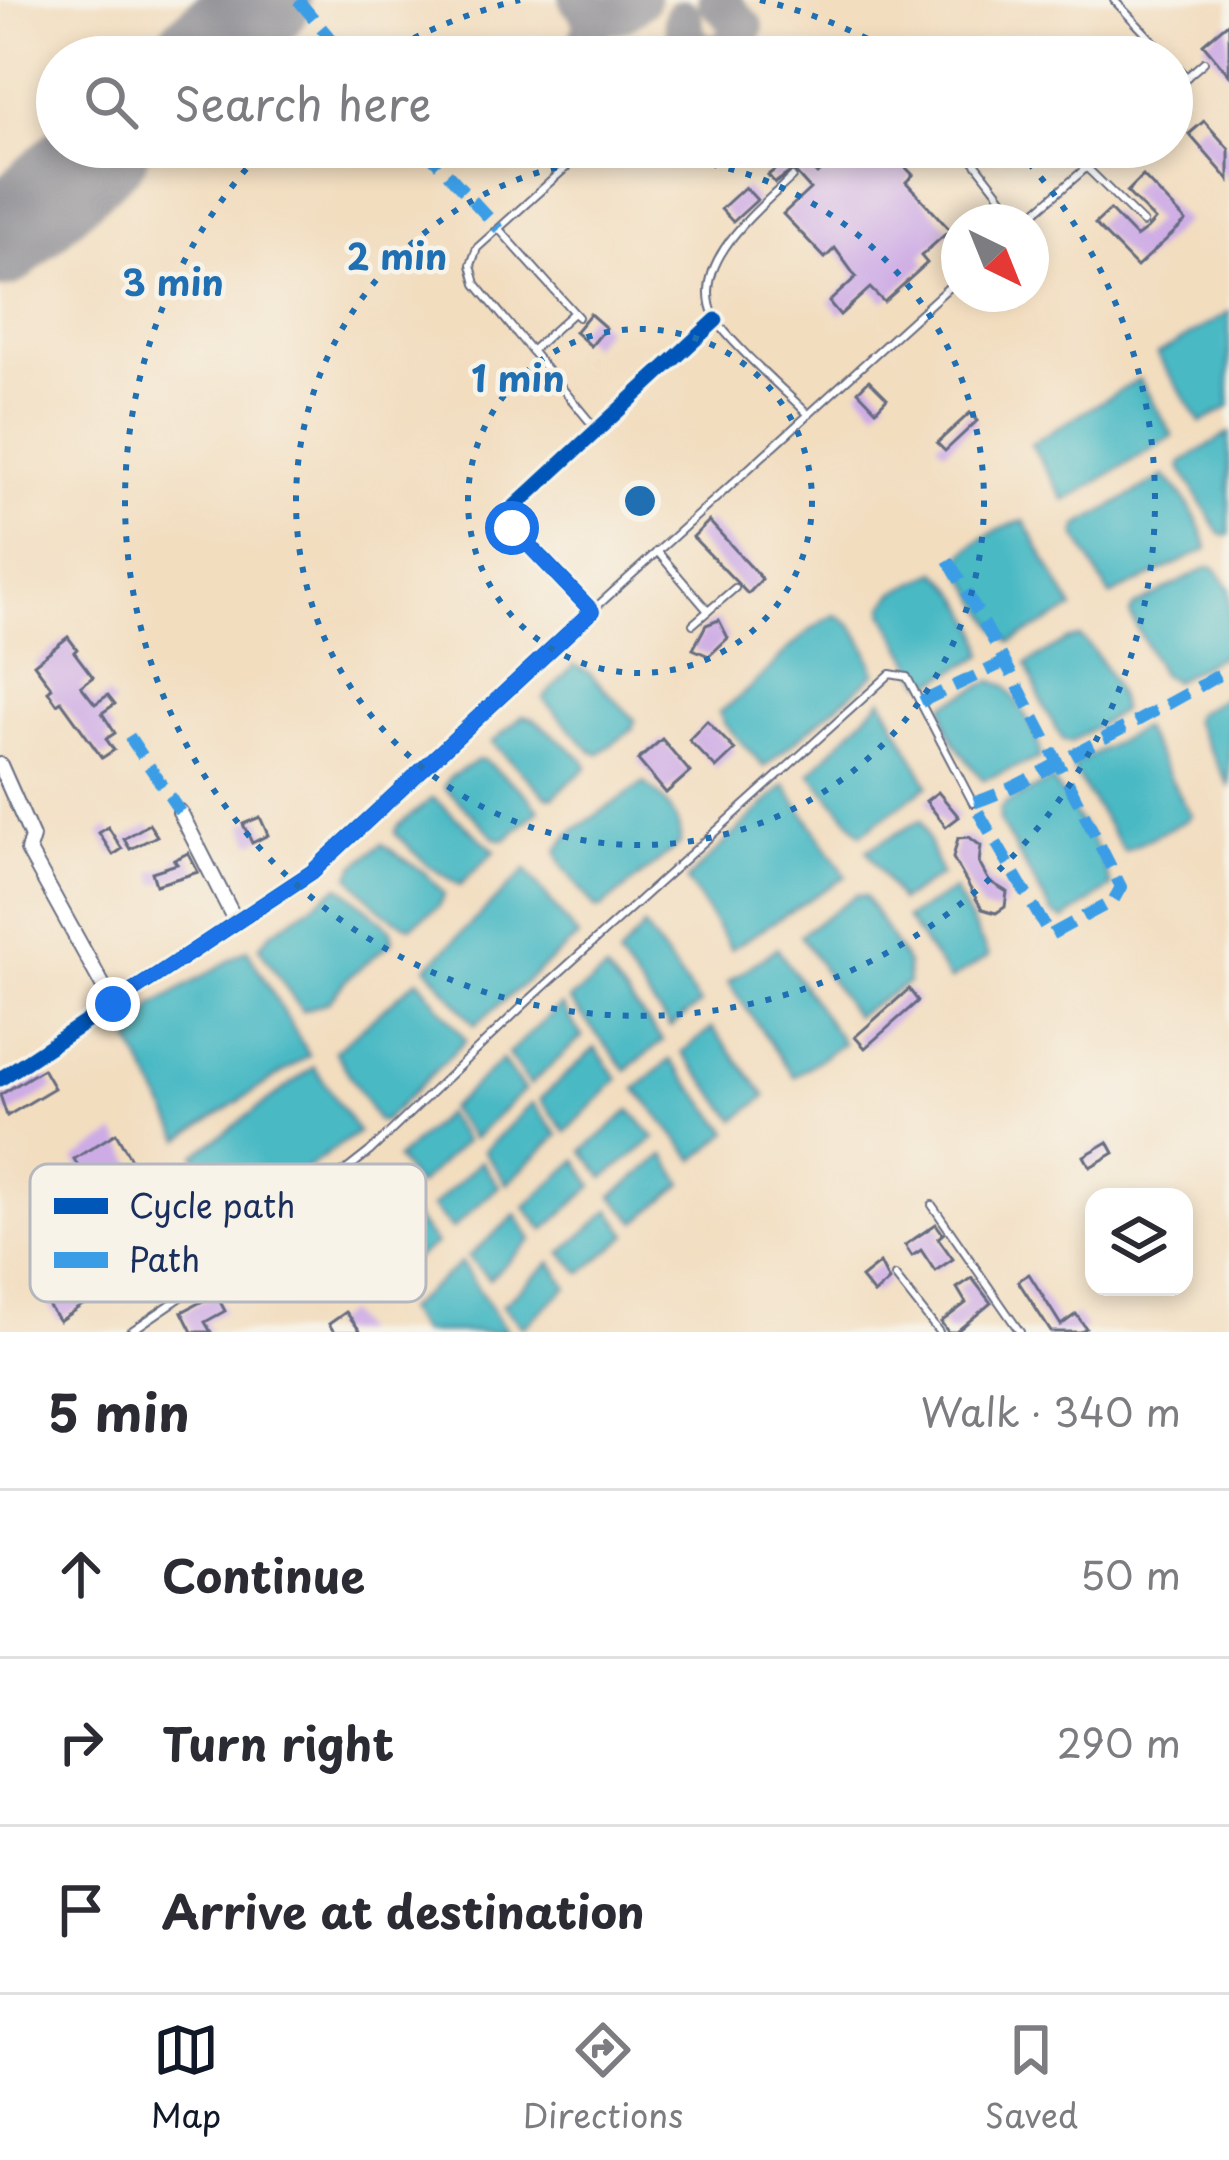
<!DOCTYPE html>
<meta charset="utf-8">
<style>
:root{--surface:#fff;--page:#f2f2f3;--text:#2b2b33;--muted:#7c7c81;--line:#e1e1e2;--accent:#111827}
body{margin:0;font-family:"Playpen Sans",sans-serif;background:var(--page);color:var(--text)}
.controls{position:absolute;right:36px;bottom:36px;display:grid;overflow:hidden;border-radius:24px;box-shadow:0 6px 18px #0003}
.controls button{width:108px;height:108px;display:grid;place-items:center;padding:0;border:0;border-bottom:3px solid var(--line);background:var(--surface);color:var(--text);font:60px sans-serif}
.compass{position:absolute;left:941px;top:204px;width:108px;height:108px;border-radius:50%;background:var(--surface);box-shadow:0 6px 18px #0003;rotate:137deg}
.stop{position:absolute;width:36px;height:36px;margin:-27px;border:9px solid #1a73e8;border-radius:50%;background:#fff}
.stop.end{background:#1a73e8;border-color:#fff;box-shadow:0 3px 12px #0008}
.list{margin:0;padding:0;list-style:none}
h2{display:flex;justify-content:space-between;align-items:center;height:156px;margin:0;padding:0 48px;font-size:51px}
h2 small{font-size:39px;font-weight:400;color:var(--muted)}
.list li{display:grid;grid-template-columns:78px 1fr auto;gap:36px;align-items:center;box-sizing:border-box;height:168px;padding:0 48px;border-top:3px solid var(--line)}
.list b{display:block;font-size:45px;white-space:nowrap}
.list em{font-size:39px;font-style:normal;color:var(--muted)}
.icon{flex:none;width:66px;height:66px;fill:none;stroke:currentColor;stroke-width:2;stroke-linecap:round;stroke-linejoin:round}
.map{position:relative;flex:none;width:1229px;height:1332px;overflow:hidden}
.search{position:absolute;background:var(--surface);box-shadow:0 6px 18px #0003;left:36px;right:36px;top:36px;height:132px;display:flex;align-items:center;gap:30px;box-sizing:border-box;padding:0 42px;border-radius:66px;color:var(--muted);font-size:45px}
.sheet{height:660px;background:var(--surface)}
nav{display:flex;justify-content:space-around;align-items:center;box-sizing:border-box;height:168px;border-top:3px solid var(--line);background:var(--surface);font-size:33px;color:var(--muted)}
nav a{display:grid;justify-items:center;gap:6px}
nav .on{color:var(--accent)}
.map>svg:first-child{display:block}
.water{fill:#4ab9c4;stroke:#327491;stroke-width:3}
.lines{fill:none;stroke-linecap:round;stroke-linejoin:round}
.taxiway{stroke:#86868e;stroke-width:39}
.runway{stroke:#86868e;stroke-width:96}
.building{fill:#cdabe5}
.service-casing{stroke:#666c80;stroke-width:10}
.minor-casing{stroke:#666c80;stroke-width:18}
.service{stroke:#fff;stroke-width:6}
.minor{stroke:#fff;stroke-width:14}
.quiet{stroke:#3b9de6;stroke-width:12;stroke-dasharray:24 12;stroke-linecap:butt}
.cycleway-casing{stroke:#f7f3e8;stroke-width:22}
.cycleway{stroke:#0057b8;stroke-width:15}
.route{stroke:#1a73e8;stroke-width:15}
.ring{fill:none;stroke:#1f6fb2;stroke-width:6;stroke-dasharray:6 12}
.key{fill:#f7f3e8;stroke:#b5b8bf;stroke-width:3}
.key-label{font-size:33px;fill:#1b2f5e}
.centre{fill:#1f6fb2;stroke:#f7f3e8;stroke-width:6}
.ring-label{font-size:36px;text-anchor:middle;font-weight:bold;fill:#1f6fb2;stroke:#f7f3e8;stroke-width:9;stroke-linejoin:round;paint-order:stroke}
</style>
<div class="map">
<svg width="1229" height="1332" viewBox="0 0 1229 1332">
<rect width="100%" height="100%" fill="#f7f3e8"/>
<filter id="ink" filterUnits="userSpaceOnUse"><feTurbulence type="fractalNoise" baseFrequency=".00833" numOctaves="2"/><feDisplacementMap in="SourceGraphic" scale="24" xChannelSelector="R" yChannelSelector="G"/><feConvolveMatrix kernelMatrix="1 2 1 2 8 2 1 2 1" color-interpolation-filters="sRGB"/></filter>
<filter id="wash" filterUnits="userSpaceOnUse"><feTurbulence type="fractalNoise" baseFrequency=".004" numOctaves="4" result="noise"/><feDisplacementMap in="SourceGraphic" scale="48" xChannelSelector="R" yChannelSelector="G"/><feGaussianBlur stdDeviation="2.7" result="paint"/><feColorMatrix in="noise" values="0 0 0 0 0 0 0 0 0 0 0 0 0 0 0 0 0 1.4 0 .05"/><feComposite in="paint" operator="in"/></filter>
<g filter="url(#wash)">
<rect width="100%" height="100%" fill="#f2ddbf"/>
<g class="water">
<polygon points="1229,312 1229,407 1201,423 1157,355"/>
<polygon points="1139,379 1173,436 1065,501 1031,444"/>
<polygon points="1229,433 1229,535 1226,536 1220,534 1180,467 1182,462"/>
<path d="M1164,476C1182,491 1203,525 1207,549L1110,596L1076,535L1078,526Z"/>
<path d="M1024,521L1073,609L1011,642L999,632L958,564C966,543 1003,526 1024,521Z"/>
<polygon points="1208,567 1214,567 1229,588 1229,651 1174,681 1161,674 1130,614 1133,607"/>
<path d="M937,572C960,588 982,627 984,655L929,684L923,682L885,615L884,606L894,593Z"/>
<path d="M835,615C858,623 869,652 875,674L764,767L724,723L719,712C762,685 790,637 835,615Z"/>
<path d="M1080,637C1098,652 1120,689 1121,711L1071,742L1064,741L1044,708L1027,664L1067,640Z"/>
<polygon points="574,665 589,673 635,720 632,730 598,754 591,751 543,699"/>
<path d="M992,681L1006,686C1020,707 1040,733 1040,758L983,780C966,759 942,733 944,705Z"/>
<polygon points="1229,695 1229,785 1193,721 1195,714"/>
<polygon points="882,699 928,785 861,834 810,773"/>
<polygon points="523,716 534,719 584,760 587,767 553,797 546,796 492,742"/>
<polygon points="1142,728 1191,815 1187,820 1124,851 1073,770 1075,764"/>
<polygon points="478,760 484,760 527,795 539,810 505,840 496,838 444,787 449,778"/>
<polygon points="1052,780 1100,853 1111,887 1064,920 1052,913 1000,822 1000,810 1005,804"/>
<path d="M644,783C664,798 682,817 680,844L601,908H595L561,864L557,851L571,832Z"/>
<polygon points="785,785 846,876 731,949 687,880"/>
<polygon points="433,798 495,851 460,885 428,865 395,833 398,826"/>
<polygon points="921,820 941,875 900,901 867,850"/>
<path d="M382,844L426,874L444,894L439,906L411,926C388,920 364,895 350,875L356,865Z"/>
<polygon points="526,870 578,937 475,1025 427,967"/>
<polygon points="340,886 390,928 393,941 350,976 328,1002 302,1011 259,947 270,934"/>
<polygon points="954,890 989,956 950,980 906,918"/>
<polygon points="856,895 865,896 907,964 908,983 855,1016 800,935"/>
<polygon points="644,927 700,1004 670,1027 618,957"/>
<polygon points="777,948 843,1043 794,1077 728,982"/>
<polygon points="247,950 309,1055 181,1139 131,1042 154,1005"/>
<polygon points="606,971 663,1041 626,1070 569,1000"/>
<polygon points="418,979 466,1040 384,1121 378,1121 335,1051"/>
<polygon points="561,1005 582,1037 530,1085 508,1054"/>
<polygon points="712,1028 766,1096 736,1120 682,1052"/>
<polygon points="595,1048 618,1079 566,1132 540,1099"/>
<polygon points="502,1060 524,1090 473,1139 449,1109"/>
<polygon points="670,1060 729,1132 695,1160 636,1089"/>
<polygon points="314,1067 358,1132 231,1221 195,1155"/>
<polygon points="532,1103 558,1135 507,1184 484,1151"/>
<polygon points="630,1110 655,1138 604,1178 583,1151"/>
<polygon points="445,1114 465,1141 417,1186 397,1159"/>
<polygon points="665,1155 683,1184 637,1222 612,1196"/>
<polygon points="577,1160 593,1186 544,1230 525,1207"/>
<polygon points="481,1161 499,1186 452,1229 432,1207"/>
<polygon points="385,1181 436,1244 390,1275 347,1218"/>
<polygon points="610,1210 628,1235 582,1273 562,1253"/>
<polygon points="516,1215 532,1240 489,1279 468,1257"/>
<polygon points="551,1262 567,1287 523,1327 502,1305"/>
<polygon points="461,1263 507,1332 421,1332 405,1310"/>
</g>
<g class="lines">
<g class="taxiway">
<path d="M579,0C599,23 618,19 640,0"/>
<path d="M683,19C687,62 726,65 744,28L717,0"/>
<polyline points="582,57 594,24 587,10"/>
</g>
<g class="runway">
<polyline points="200,57 263,0"/>
<polyline points="0,240 102,147"/>
</g>
</g>
<g id="blocks">
<g class="building">
<polygon points="1229,22 1229,75 1203,44"/>
<polygon points="1204,121 1229,149 1229,180 1189,134"/>
<polygon points="770,147 791,147 817,174 834,158 823,147 886,147 913,175 906,182 950,230 921,256 927,263 884,302 870,288 840,315 829,302 856,277 835,248 825,258 783,214 810,189 793,170 775,183 768,175 785,162"/>
<polygon points="1143,176 1186,221 1137,267 1095,224 1110,210 1136,237 1147,229 1155,220 1127,192"/>
<polygon points="745,187 757,200 733,222 721,209"/>
<polygon points="590,314 606,328 591,346 575,332"/>
<polygon points="869,380 887,398 876,410 858,391"/>
<polygon points="970,413 977,421 945,451 937,443"/>
<polygon points="709,521 762,579 748,594 693,537"/>
<polygon points="719,620 728,638 709,656 693,649 706,625"/>
<polygon points="68,637 77,649 74,652 93,677 81,686 95,704 108,695 115,704 102,713 115,733 106,739 114,750 102,758 61,701 57,704 48,691 52,688 34,664"/>
<polygon points="707,721 735,750 716,768 689,740"/>
<polygon points="662,739 690,772 666,793 638,760"/>
<polygon points="938,792 959,817 946,827 926,801"/>
<polygon points="260,817 268,835 252,843 243,824"/>
<polygon points="149,824 157,836 130,849 124,839"/>
<polygon points="108,827 122,849 113,855 99,833"/>
<polygon points="969,837 981,846 979,863 989,881 1007,892 1005,907 996,913 982,909 953,858 958,838"/>
<polygon points="188,853 198,872 156,885 152,872 177,864 174,860"/>
<polygon points="909,989 918,1001 865,1048 855,1037"/>
<polygon points="43,1069 54,1088 7,1116 0,1095"/>
<polygon points="116,1133 136,1168 133,1170 157,1207 134,1222 109,1184 95,1193 74,1159"/>
<polygon points="1108,1142 1114,1153 1090,1167 1084,1156"/>
<polygon points="936,1224 943,1234 938,1238 953,1259 935,1271 921,1250 912,1256 905,1245"/>
<polygon points="75,1227 97,1258 115,1244 131,1264 156,1250 162,1261 106,1289 59,1321 48,1305 77,1285 49,1245"/>
<polygon points="880,1263 889,1281 874,1294 861,1278"/>
<polygon points="1029,1274 1061,1325 1076,1314 1086,1328 1080,1332 1051,1332 1018,1281"/>
<polygon points="972,1278 991,1303 956,1332 948,1332 941,1322 966,1303 957,1288"/>
<polygon points="216,1294 225,1311 205,1322 211,1332 192,1332 182,1312"/>
<polygon points="346,1312 361,1332 334,1332 329,1324"/>
</g>
</g>
</g>
<g filter="url(#ink)">
<use href="#blocks" fill-opacity="0" stroke="#666c80" stroke-width="3"/>
<g class="lines">
<g class="service-casing">
<g id="service">
<polyline points="1114,0 1168,57"/>
<polyline points="1172,61 1187,77"/>
<polyline points="1172,90 1204,62"/>
<polyline points="963,147 1021,222"/>
<polyline points="581,154 477,248 471,265 476,284 595,428"/>
<polyline points="1087,168 1143,223"/>
<path d="M792,177C758,210 688,264 715,318C727,340 787,393 808,414"/>
<polyline points="1024,222 1110,147"/>
<polyline points="499,229 578,317"/>
<polyline points="531,351 573,313"/>
<polyline points="657,551 708,611"/>
<polyline points="594,609 959,278"/>
<polyline points="693,624 735,588"/>
<polyline points="932,1205 1020,1332"/>
<polyline points="895,1276 939,1332"/>
<polyline points="130,1332 206,1280 369,1152 529,1000 890,674 907,677 973,803"/>
</g>
</g>
<g class="minor-casing">
<g id="minor">
<polyline points="0,765 32,837 28,850 113,1004"/>
<polyline points="180,812 236,922"/>
<polyline points="0,1079 312,872 592,611 513,528 509,520 511,510 716,320"/>
</g>
</g>
<use href="#service" class="service"/>
<use href="#minor" class="minor"/>
<g class="quiet">
<polyline points="298,0 346,57"/>
<polyline points="423,147 499,229"/>
<path d="M948,560C1010,667 1065,776 1121,887L1113,901L1050,935L973,803C1010,791 1043,771 1076,753C1124,728 1172,703 1219,675"/>
<polyline points="921,702 1007,661"/>
<polyline points="129,736 180,812"/>
</g>
<g class="cycleway-casing">
<polyline id="cycleway" points="0,1079 312,872 592,611 513,528 509,520 511,510 716,320"/>
</g>
<use href="#cycleway" class="cycleway"/>
</g>
</g>
<g class="lines" filter="url(#ink)">
<polyline class="route" points="113,1004 312,872 592,611 512,528"/>
</g>
<g class="ring">
<circle cx="640" cy="501" r="172"/>
<circle cx="640" cy="501" r="344"/>
<path d="M382 55A515 515 0 0 1 520 0M760 0A515 515 0 0 1 898 55M1017 150A515 515 0 1 1 263 150"/>
</g>
<rect x="30" y="1164" width="396" height="138" rx="18" class="key"/>
<rect x="54" y="1198" width="54" height="16" fill="#0057b8"/>
<rect x="54" y="1252" width="54" height="16" fill="#3b9de6"/>
<g class="key-label">
<text x="129" y="1218">Cycle path</text>
<text x="129" y="1272">Path</text>
</g>
<circle cx="640" cy="501" r="18" class="centre"/>
<g class="ring-label">
<text x="397" y="270">2 min</text>
<text x="173" y="296">3 min</text>
<text x="518" y="392">1 min</text>
</g>
</svg>
<div class="controls">
<button><svg class="icon" aria-label="layers" viewBox="0 0 24 24"><path d="M12 4l9 5-9 5-9-5zM3 14l9 5 9-5"/></svg></button>
</div>
<svg class="compass" viewBox="-18 -18 36 36"><path d="M0-13l5 13h-10z" fill="#e53935"/><path d="M0 13l5-13h-10z" fill="#7c7c81"/></svg>
<div class="stop" style="left:512px;top:528px"></div>
<div class="stop end" style="left:113px;top:1004px"></div>
<div class="search"><svg class="icon" aria-label="search" viewBox="0 0 24 24"><circle cx="10" cy="10" r="6"/><path d="M15 15l6 6"/></svg>Search here</div>
</div>
<section class="sheet">
<h2>5 min<small>Walk · 340 m</small></h2>
<ul class="list">
<li><svg class="icon" aria-label="ahead" viewBox="0 0 24 24"><path d="M12 20V5M6 11l6-6 6 6"/></svg><div><b>Continue</b></div><em>50 m</em></li>
<li><svg class="icon" aria-label="right" viewBox="0 0 24 24"><path d="M7 20v-9h11M14 6l5 5-5 5"/></svg><div><b>Turn right</b></div><em>290 m</em></li>
<li><svg class="icon" aria-label="arrive" viewBox="0 0 24 24"><path d="M6 21V4h12l-3 4 3 4H6"/></svg><div><b>Arrive at destination</b></div></li>
</ul>
</section>
<nav>
<a class="on"><svg class="icon" aria-label="map" viewBox="0 0 24 24"><path d="M3 6l6-2 6 2 6-2v14l-6 2-6-2-6 2zM9 4v14M15 6v14"/></svg>Map</a>
<a><svg class="icon" aria-label="directions" viewBox="0 0 24 24"><path d="M12 3l9 9-9 9-9-9zM9 14v-3h6M13 9l2 2-2 2"/></svg>Directions</a>
<a><svg class="icon" aria-label="saved" viewBox="0 0 24 24"><path d="M7 4h10v16l-5-4-5 4z"/></svg>Saved</a>
</nav>
